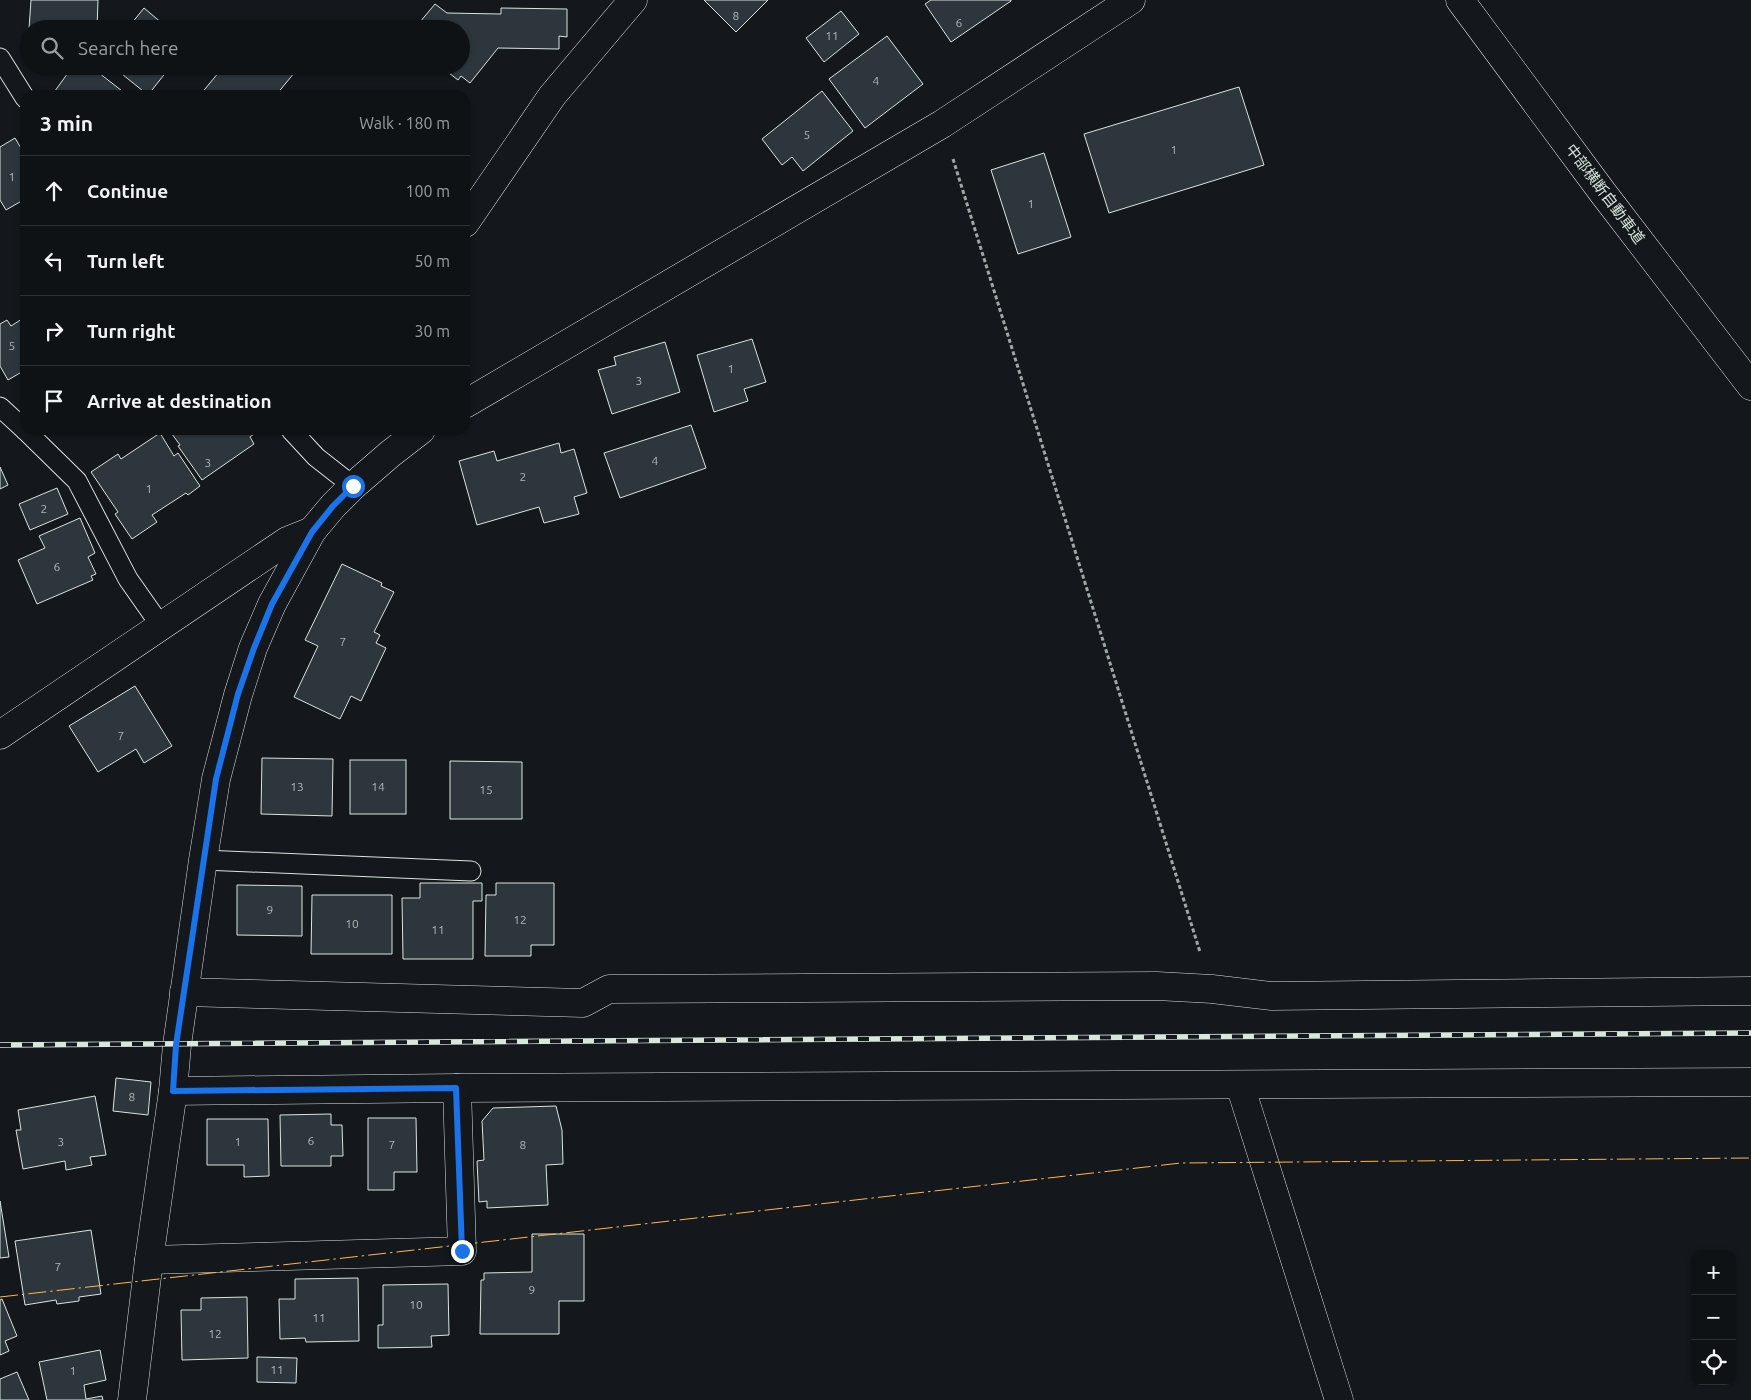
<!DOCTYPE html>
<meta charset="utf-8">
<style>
:root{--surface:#0f1215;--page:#1d2022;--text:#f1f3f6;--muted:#9b9ea0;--line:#2f3234}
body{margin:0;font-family:Ubuntu,"Noto Sans JP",sans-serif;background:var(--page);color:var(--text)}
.controls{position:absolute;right:15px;bottom:15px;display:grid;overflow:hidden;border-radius:10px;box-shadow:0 1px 4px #0004}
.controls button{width:45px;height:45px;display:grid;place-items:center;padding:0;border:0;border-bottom:1px solid var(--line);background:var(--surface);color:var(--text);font:25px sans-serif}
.stop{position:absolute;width:15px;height:15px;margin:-11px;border:4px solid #1a73e8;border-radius:50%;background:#fff}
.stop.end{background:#1a73e8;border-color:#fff;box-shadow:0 1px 5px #0008}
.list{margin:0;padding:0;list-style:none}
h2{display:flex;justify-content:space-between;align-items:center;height:65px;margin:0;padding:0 20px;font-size:21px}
h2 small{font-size:16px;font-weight:400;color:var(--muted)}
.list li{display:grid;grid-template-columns:32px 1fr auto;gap:15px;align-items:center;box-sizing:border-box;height:70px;padding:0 20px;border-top:1px solid var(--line)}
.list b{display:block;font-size:19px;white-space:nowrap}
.list em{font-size:16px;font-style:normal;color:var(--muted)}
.icon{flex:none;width:28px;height:28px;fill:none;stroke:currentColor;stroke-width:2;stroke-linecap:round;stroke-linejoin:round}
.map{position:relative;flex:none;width:1751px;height:1400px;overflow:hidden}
.search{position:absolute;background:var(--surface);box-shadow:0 1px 4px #0004;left:20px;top:20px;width:450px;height:55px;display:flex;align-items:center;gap:12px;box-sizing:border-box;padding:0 18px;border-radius:28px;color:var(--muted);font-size:19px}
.panel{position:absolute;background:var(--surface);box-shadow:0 1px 4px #0004;left:20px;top:90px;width:450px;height:345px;border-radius:15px}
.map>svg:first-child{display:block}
.building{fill:#2c363c;stroke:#d8e6dc}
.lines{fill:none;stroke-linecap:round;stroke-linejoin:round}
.lane-casing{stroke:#d8e6dc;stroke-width:21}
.street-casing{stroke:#d8e6dc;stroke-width:29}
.secondary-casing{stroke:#d8e6dc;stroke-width:29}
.highway-casing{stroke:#d8e6dc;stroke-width:29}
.path{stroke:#9da8a2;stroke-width:3;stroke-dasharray:4 2.5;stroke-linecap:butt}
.lane{stroke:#14181c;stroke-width:19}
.street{stroke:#14181c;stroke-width:28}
.secondary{stroke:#14181c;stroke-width:28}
.highway{stroke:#14181c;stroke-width:28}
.rail-casing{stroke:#d8e6dc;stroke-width:5.5}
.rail{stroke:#14181c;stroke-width:4;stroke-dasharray:11;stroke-linecap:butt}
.power{stroke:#ffb74d;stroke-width:1;stroke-dasharray:18 4 2.5 4;stroke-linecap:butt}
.route{stroke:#1a73e8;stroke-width:6}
.labels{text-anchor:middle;stroke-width:4;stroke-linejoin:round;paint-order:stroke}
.number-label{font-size:12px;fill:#adbab4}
.street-label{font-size:15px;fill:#d8e6dc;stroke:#14181c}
</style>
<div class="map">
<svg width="1751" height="1400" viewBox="0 0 1751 1400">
<rect width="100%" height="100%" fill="#14181c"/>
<g class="building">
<polygon points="31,0 98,0 97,29 29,29"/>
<polygon points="704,0 768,0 736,32"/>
<polygon points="931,0 1011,0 1011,1 951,42 925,4"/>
<polygon points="435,4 447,13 501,14 501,8 567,9 567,37 559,36 559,49 498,48 470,83 461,76 458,80 440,66 461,66 461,29 423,29 425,26 420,22"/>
<polygon points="144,8 169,29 127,29"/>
<polygon points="841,11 859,34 824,62 806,38"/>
<polygon points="887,36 923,84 865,128 829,79"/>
<polygon points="73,66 90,66 126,94 52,95"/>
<polygon points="112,66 171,66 148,95"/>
<polygon points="224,66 300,66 276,95 200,95"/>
<polygon points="1239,87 1264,165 1109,213 1084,134"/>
<polygon points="822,91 853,131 803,171 792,157 782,165 762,139"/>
<polygon points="15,138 25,155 25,199 6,210 0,200 0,147"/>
<polygon points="1044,153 1071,237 1018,254 991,170"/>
<polygon points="25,317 25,370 8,380 0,366 0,324 7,320 11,326"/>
<polygon points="752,339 766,382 744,389 748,401 714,412 697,355"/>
<polygon points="665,342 680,392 612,414 598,370 616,365 614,357"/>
<polygon points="691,425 706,468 620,498 604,453"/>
<polygon points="169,430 259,430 250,437 254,444 202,480 178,446 180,445"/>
<polygon points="160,433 174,456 178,453 200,486 188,495 186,493 152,515 157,522 132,539 115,514 118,512 91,472 118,454 121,459"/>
<polygon points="559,443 561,453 574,449 587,493 574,497 579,514 544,523 539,507 477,525 459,461 494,451 497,461"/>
<polygon points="0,467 8,485 0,489"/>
<polygon points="57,488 68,514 30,530 19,504"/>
<polygon points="80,518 95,553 88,557 96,574 91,576 93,580 37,604 18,560 45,548 39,536"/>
<polygon points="342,564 382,583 381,586 394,592 374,632 380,635 376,643 386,648 361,701 351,696 340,719 294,697 318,646 305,640"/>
<polygon points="135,686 172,746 144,763 136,749 98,772 69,726"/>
<polygon points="262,758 333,759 332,816 261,814"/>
<rect x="350" y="760" width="56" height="54"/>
<polygon points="450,761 522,762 522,819 450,819"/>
<polygon points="420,883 482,883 482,901 473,901 473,959 403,959 402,898 420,898"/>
<polygon points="496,883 554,883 554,945 531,945 531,956 485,956 486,895 496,895"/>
<polygon points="237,885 302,886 302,936 237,935"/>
<polygon points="312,895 392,895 392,954 311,954"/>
<polygon points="116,1078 151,1082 148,1115 113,1111"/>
<polygon points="95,1096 106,1155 90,1157 92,1165 66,1170 65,1161 23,1169 16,1130 21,1130 18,1110"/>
<polygon points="556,1106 562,1130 563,1164 546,1165 548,1205 487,1208 487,1201 479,1202 477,1161 484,1160 482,1121 493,1108"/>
<polygon points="331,1114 331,1125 342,1125 343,1156 331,1156 331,1166 281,1166 280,1115"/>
<polygon points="368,1118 416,1118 417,1172 394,1172 394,1190 368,1190"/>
<polygon points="207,1119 268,1119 269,1176 244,1177 244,1165 207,1165"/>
<polygon points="0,1201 9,1257 0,1258"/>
<polygon points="91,1230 101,1294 79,1297 79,1301 57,1304 56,1300 25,1305 15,1241"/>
<polygon points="532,1234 584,1234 584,1301 559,1301 559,1334 480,1334 481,1280 484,1280 484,1273 532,1272"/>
<polygon points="358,1278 359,1341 306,1342 305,1338 280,1339 279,1299 295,1299 295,1279"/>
<polygon points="448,1284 449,1335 431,1336 432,1347 378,1348 378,1325 383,1325 383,1285"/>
<polygon points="247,1297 248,1358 182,1360 181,1310 201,1310 201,1298"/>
<polygon points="2,1299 17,1336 5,1341 9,1351 0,1355 0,1300"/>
<polygon points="100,1350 106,1380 84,1385 86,1399 102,1396 103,1400 47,1400 39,1362"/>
<polygon points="257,1357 297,1358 296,1383 257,1382"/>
<polygon points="17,1372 29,1400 0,1400 0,1379"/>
</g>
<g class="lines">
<g class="lane-casing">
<g id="lane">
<polyline points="0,58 25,98"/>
<polyline points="0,407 25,430"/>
<polyline points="25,430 77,481 128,579 161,626"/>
<polyline points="291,430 316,457 353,486"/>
<polyline points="203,860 471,871"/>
</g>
</g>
<g class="street-casing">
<g id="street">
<polyline points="0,735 287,541 312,531"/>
<polyline points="184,992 583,1003 609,989 1157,986 1212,989 1272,996 1751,991"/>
<polyline points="1240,1085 1339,1400"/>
<polyline points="173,1091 457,1088 1751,1082"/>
<polyline points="149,1260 462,1251 457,1088"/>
</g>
</g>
<g class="secondary-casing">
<g id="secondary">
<polyline points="465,223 552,96 633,0"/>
<polyline points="465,404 942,124 1131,0"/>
<polyline points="132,1400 149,1260 173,1091 177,1045 203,860 216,779 238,695 253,648 272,604 312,531 333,506 353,486 390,454 421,430"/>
</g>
</g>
<g class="highway-casing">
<polyline id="highway" points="1460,0 1603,193 1751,386"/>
</g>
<polyline class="path" points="953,159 1200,952"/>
<use href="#lane" class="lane"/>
<use href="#street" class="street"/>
<use href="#secondary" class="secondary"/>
<use href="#highway" class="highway"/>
<g class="rail-casing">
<polyline id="rail" points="0,1045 1751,1033"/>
</g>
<use href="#rail" class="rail"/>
<polyline class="power" points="0,1297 1181,1163 1751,1158"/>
</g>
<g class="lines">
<polyline class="route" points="353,486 333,506 312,532 272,604 254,648 238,694 216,779 176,1045 173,1091 456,1088 462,1251"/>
</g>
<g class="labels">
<g class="number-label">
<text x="736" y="20">8</text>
<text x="959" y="27">6</text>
<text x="832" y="40">11</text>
<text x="876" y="85">4</text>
<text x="807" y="139">5</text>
<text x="1174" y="154">1</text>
<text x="12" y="181">1</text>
<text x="1031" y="208">1</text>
<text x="12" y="350">5</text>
<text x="731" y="373">1</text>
<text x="639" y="385">3</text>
<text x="655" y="465">4</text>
<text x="208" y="467">3</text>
<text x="523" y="481">2</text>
<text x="149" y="493">1</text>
<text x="44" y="513">2</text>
<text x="57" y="571">6</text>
<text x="343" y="646">7</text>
<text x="121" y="740">7</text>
<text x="297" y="791">13</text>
<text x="378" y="791">14</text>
<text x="486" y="794">15</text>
<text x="270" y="914">9</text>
<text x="520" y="924">12</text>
<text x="352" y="928">10</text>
<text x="438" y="934">11</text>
<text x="132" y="1101">8</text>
<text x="311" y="1145">6</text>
<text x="61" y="1146">3</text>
<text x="238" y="1146">1</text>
<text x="392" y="1149">7</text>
<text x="523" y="1149">8</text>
<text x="58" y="1271">7</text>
<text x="532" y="1294">9</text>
<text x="416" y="1309">10</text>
<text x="319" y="1322">11</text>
<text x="215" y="1338">12</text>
<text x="277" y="1374">11</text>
<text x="73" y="1375">1</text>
</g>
<g class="street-label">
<text transform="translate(1605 194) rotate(53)" y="5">中部横断自動車道</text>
</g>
</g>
</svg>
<div class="controls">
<button>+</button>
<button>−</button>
<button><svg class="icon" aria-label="locate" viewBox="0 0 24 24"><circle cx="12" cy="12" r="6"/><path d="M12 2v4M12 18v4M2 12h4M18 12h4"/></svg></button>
</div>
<div class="stop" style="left:353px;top:486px"></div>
<div class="stop end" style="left:462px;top:1251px"></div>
<div class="search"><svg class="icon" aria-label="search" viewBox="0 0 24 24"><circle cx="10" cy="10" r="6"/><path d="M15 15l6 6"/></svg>Search here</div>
<section class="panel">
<h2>3 min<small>Walk · 180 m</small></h2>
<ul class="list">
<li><svg class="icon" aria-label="ahead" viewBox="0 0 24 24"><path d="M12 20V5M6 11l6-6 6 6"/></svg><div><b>Continue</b></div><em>100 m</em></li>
<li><svg class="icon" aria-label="left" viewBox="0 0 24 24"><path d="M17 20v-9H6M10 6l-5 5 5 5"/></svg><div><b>Turn left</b></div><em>50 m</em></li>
<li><svg class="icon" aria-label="right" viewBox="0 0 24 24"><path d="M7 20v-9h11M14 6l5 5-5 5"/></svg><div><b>Turn right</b></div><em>30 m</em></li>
<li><svg class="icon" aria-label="arrive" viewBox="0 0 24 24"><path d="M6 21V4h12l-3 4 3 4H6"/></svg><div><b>Arrive at destination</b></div></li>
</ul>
</section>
</div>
